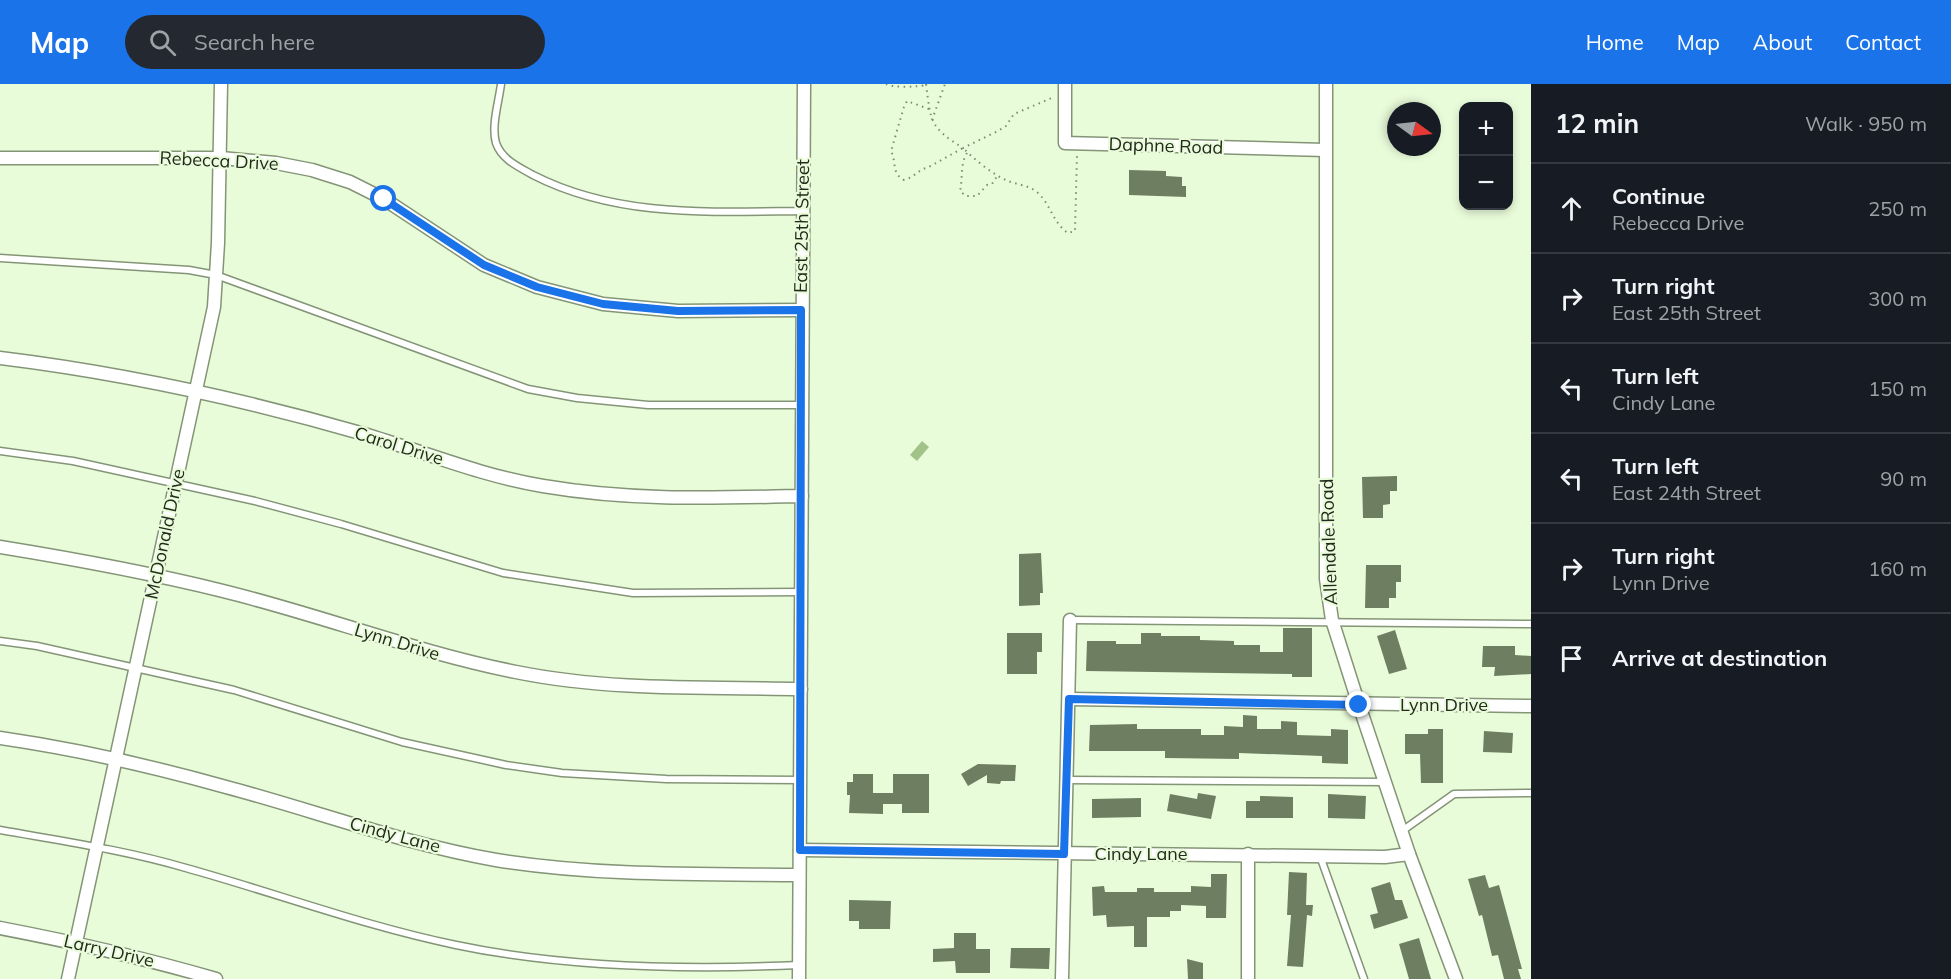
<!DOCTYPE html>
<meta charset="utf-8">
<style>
:root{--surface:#171b24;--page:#242831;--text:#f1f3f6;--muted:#9ea1a6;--line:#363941;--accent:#1a73e8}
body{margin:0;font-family:Mulish,sans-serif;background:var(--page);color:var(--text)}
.controls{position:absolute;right:18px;top:18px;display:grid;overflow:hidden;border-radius:12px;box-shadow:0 3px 9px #0003}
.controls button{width:54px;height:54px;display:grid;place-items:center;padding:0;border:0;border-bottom:2px solid var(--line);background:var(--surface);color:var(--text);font:30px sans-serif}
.compass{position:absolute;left:1387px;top:18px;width:54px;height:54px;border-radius:50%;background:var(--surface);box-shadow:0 3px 9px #0003;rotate:105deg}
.stop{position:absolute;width:18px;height:18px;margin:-14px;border:4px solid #1a73e8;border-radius:50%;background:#fff}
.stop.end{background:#1a73e8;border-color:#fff;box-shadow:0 2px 6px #0008}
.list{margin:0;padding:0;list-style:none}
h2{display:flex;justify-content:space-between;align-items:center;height:78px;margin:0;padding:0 24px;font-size:26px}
h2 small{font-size:20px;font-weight:400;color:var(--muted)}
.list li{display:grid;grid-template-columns:39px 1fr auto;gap:18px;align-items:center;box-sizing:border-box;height:90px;padding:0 24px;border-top:2px solid var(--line)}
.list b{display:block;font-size:22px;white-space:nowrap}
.list p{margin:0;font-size:20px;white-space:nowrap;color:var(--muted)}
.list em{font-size:20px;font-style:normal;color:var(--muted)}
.icon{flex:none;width:33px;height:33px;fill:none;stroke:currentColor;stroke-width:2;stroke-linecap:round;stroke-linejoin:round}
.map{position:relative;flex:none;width:1531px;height:895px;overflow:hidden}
header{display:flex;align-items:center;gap:36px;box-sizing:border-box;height:84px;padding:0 30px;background:var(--accent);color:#fff}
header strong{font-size:28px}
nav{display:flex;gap:33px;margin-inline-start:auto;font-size:21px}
.search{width:420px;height:54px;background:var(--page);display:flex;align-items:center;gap:15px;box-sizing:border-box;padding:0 21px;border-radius:33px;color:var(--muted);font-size:22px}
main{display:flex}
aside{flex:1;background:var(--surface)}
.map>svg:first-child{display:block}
.water{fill:#a2c387}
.building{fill:#6e7f61}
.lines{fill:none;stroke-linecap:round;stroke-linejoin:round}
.lane-casing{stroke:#849577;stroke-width:9}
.street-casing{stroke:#849577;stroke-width:15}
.path{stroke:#7e8a74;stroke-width:2;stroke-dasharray:1.5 4.5;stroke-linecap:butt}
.lane{stroke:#fff;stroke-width:6}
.street{stroke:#fff;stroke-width:12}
.route{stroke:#1a73e8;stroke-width:8}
.labels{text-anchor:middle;stroke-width:4.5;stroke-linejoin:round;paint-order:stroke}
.street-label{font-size:18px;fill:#232a1d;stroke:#e9fcda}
</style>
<header>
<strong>Map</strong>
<div class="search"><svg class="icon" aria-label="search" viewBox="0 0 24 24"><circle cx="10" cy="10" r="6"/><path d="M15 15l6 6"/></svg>Search here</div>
<nav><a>Home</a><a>Map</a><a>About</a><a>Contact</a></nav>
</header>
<main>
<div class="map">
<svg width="1531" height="895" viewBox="0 0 1531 895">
<rect width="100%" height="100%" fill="#e9fcda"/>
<polygon class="water" points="922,357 929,363 917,377 910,371"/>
<g class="building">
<polygon points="1129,86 1166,87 1166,92 1182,93 1182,102 1186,102 1186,113 1129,111"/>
<polygon points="1397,392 1397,407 1390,407 1390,420 1383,421 1383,434 1363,434 1362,393"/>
<polygon points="1041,469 1043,509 1040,509 1040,521 1019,522 1019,470"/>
<polygon points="1366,481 1401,481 1401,498 1396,498 1396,514 1389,514 1389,524 1365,524"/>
<polygon points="1283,544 1312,544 1312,593 1292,593 1292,590 1086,587 1087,557 1116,557 1116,560 1141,560 1141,549 1161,549 1161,552 1200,552 1200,556 1234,557 1234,561 1260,561 1260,568 1283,568"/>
<polygon points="1395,546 1407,585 1389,590 1377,552"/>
<polygon points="1007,549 1042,549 1042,568 1037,568 1037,590 1007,590"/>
<polygon points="1483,562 1515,562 1515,571 1531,572 1531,590 1494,592 1495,583 1482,583"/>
<polygon points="1243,631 1257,632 1257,645 1281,645 1281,637 1297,638 1297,651 1331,652 1331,645 1348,646 1348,680 1322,679 1322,672 1239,669 1239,675 1165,674 1165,667 1089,667 1090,641 1137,640 1137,645 1201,645 1201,651 1224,651 1224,642 1243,643"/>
<polygon points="1428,645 1443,645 1443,699 1421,699 1420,670 1405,670 1405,650 1428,650"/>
<polygon points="1484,647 1513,649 1512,669 1483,668"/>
<polygon points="978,680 1016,681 1015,697 1001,697 1000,700 987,699 987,691 968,702 961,690"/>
<polygon points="853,690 873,690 873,709 893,709 893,690 929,690 929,729 902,729 902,720 883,720 883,730 849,729 850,711 847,711 847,698 853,698"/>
<polygon points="1198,709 1216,712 1211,735 1167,727 1170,710 1197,715"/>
<polygon points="1328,710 1366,712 1365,735 1328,734"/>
<polygon points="1260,712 1293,713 1293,734 1246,734 1246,717 1260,717"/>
<polygon points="1141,714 1141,733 1092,734 1092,715"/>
<polygon points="1289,788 1307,789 1306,821 1313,821 1312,832 1307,831 1303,883 1287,882 1291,831 1287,831"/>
<polygon points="1211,790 1227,790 1226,834 1206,834 1206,822 1181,821 1181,827 1170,827 1170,833 1147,833 1147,863 1134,863 1134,842 1107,843 1106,831 1093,832 1092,803 1104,802 1105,808 1137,808 1137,804 1154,804 1154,808 1191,808 1191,802 1211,803"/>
<polygon points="1485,791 1489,804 1499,801 1522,885 1518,885 1521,895 1504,895 1498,871 1492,872 1482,831 1479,832 1468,795"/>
<polygon points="1390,798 1395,816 1402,816 1408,834 1374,845 1370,831 1378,829 1371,804"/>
<polygon points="849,816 891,817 890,845 859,845 859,837 849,837"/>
<polygon points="954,849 976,849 976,865 990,865 990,889 956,889 955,877 933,878 933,865 954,864"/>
<polygon points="1419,854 1431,895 1409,895 1399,860"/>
<polygon points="1011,864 1050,864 1049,885 1010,884"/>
<polygon points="1187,875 1203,879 1203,895 1188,895"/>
</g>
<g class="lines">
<g class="lane-casing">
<g id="lane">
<path d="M501,0C499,17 491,42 496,59C502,76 519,83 533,91C617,134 711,128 803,127"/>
<polyline points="0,174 189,186 216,191 528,305 577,314 648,321 802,321"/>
<polyline points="0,367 73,377 255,417 341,440 503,489 633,509 801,508"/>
<polyline points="1070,536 1531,540"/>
<polyline points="0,557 37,562 234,606 402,658 506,681 562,689 666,695 800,696"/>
<polyline points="1067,696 1385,698"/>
<path d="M0,746C62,757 125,766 186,784C276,809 364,842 456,861C565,884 688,886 799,881"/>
<polyline points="1402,747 1454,710 1531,709"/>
<polyline points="1320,772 1364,895"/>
</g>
</g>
<g class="street-casing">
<g id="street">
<polyline points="1065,0 1065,59 1325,66"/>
<polyline points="1326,0 1326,495 1332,536 1359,621 1409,770 1456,895"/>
<polyline points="0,74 221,74 276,79 312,86 350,98 384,115 484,181 537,203 603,220 678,227 802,226"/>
<path d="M0,274C122,289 246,316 364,350C424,368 482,392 543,402C631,417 713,414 802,412"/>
<path d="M0,463C74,475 150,489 223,507C321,531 416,568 516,588C609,607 706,603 801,605"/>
<polyline points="1069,615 1531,622"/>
<path d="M0,654C76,665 151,682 226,703C316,727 404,760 496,776C596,792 698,790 799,791"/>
<polyline points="800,766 1385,773 1409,770"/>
<polyline points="1248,770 1248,895"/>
<path d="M0,844C73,858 144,874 216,895"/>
<polyline points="68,895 214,223 218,159 221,0"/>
<polyline points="799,895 804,0"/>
<polyline points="1062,895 1070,536"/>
</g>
</g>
<g class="path">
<path d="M886,0C895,4 916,3 926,1"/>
<path d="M926,0C931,37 929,43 963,64L998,47L1006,42L1014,30L1054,13"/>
<path d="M929,25L907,17L904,23L891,67C897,79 891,89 904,96C915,93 919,85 927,84L963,64C974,75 993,91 1008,97C1018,101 1029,101 1038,109C1051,121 1053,139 1068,149L1075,147L1077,71"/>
<polyline points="932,36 945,0"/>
<path d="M967,69C960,80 963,94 960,107L966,112H977L987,101L992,100L998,91"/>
</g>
<use href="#lane" class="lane"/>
<use href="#street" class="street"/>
</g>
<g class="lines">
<polyline class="route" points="384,115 484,181 537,203 603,220 678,227 801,226 800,766 1064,770 1069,615 1359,621"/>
</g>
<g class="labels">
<g class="street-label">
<text transform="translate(1166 62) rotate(2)" y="6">Daphne Road</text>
<text transform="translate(219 77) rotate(3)" y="6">Rebecca Drive</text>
<text transform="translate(802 142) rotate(-89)" y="6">East 25th Street</text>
<text transform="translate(399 362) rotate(17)" y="6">Carol Drive</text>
<text transform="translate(165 450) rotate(-78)" y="6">McDonald Drive</text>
<text transform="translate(1329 458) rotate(-92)" y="6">Allendale Road</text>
<text transform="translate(397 558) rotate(17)" y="6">Lynn Drive</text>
<text x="1444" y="627">Lynn Drive</text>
<text transform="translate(395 751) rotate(15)" y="6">Cindy Lane</text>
<text x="1141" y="776">Cindy Lane</text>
<text transform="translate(109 867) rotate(13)" y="6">Larry Drive</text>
</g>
</g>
</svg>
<div class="controls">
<button>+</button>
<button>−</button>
</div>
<svg class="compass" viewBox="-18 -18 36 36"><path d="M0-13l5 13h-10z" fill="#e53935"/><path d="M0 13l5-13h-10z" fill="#9ea1a6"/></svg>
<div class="stop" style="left:384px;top:115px"></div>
<div class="stop end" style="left:1359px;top:621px"></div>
</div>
<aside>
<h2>12 min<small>Walk · 950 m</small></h2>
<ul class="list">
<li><svg class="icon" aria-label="ahead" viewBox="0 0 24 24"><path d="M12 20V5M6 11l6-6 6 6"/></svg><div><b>Continue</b><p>Rebecca Drive</p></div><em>250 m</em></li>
<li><svg class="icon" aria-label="right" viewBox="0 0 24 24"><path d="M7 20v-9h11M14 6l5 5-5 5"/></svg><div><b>Turn right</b><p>East 25th Street</p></div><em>300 m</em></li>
<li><svg class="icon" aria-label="left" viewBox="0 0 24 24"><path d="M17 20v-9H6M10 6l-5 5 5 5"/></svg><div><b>Turn left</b><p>Cindy Lane</p></div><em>150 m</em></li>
<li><svg class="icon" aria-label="left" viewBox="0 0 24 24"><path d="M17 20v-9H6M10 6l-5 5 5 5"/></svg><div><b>Turn left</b><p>East 24th Street</p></div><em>90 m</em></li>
<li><svg class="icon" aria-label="right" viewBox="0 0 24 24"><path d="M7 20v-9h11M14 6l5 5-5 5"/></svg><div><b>Turn right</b><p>Lynn Drive</p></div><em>160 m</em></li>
<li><svg class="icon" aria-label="arrive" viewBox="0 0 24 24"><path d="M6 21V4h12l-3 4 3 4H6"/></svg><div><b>Arrive at destination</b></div></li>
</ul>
</aside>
</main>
